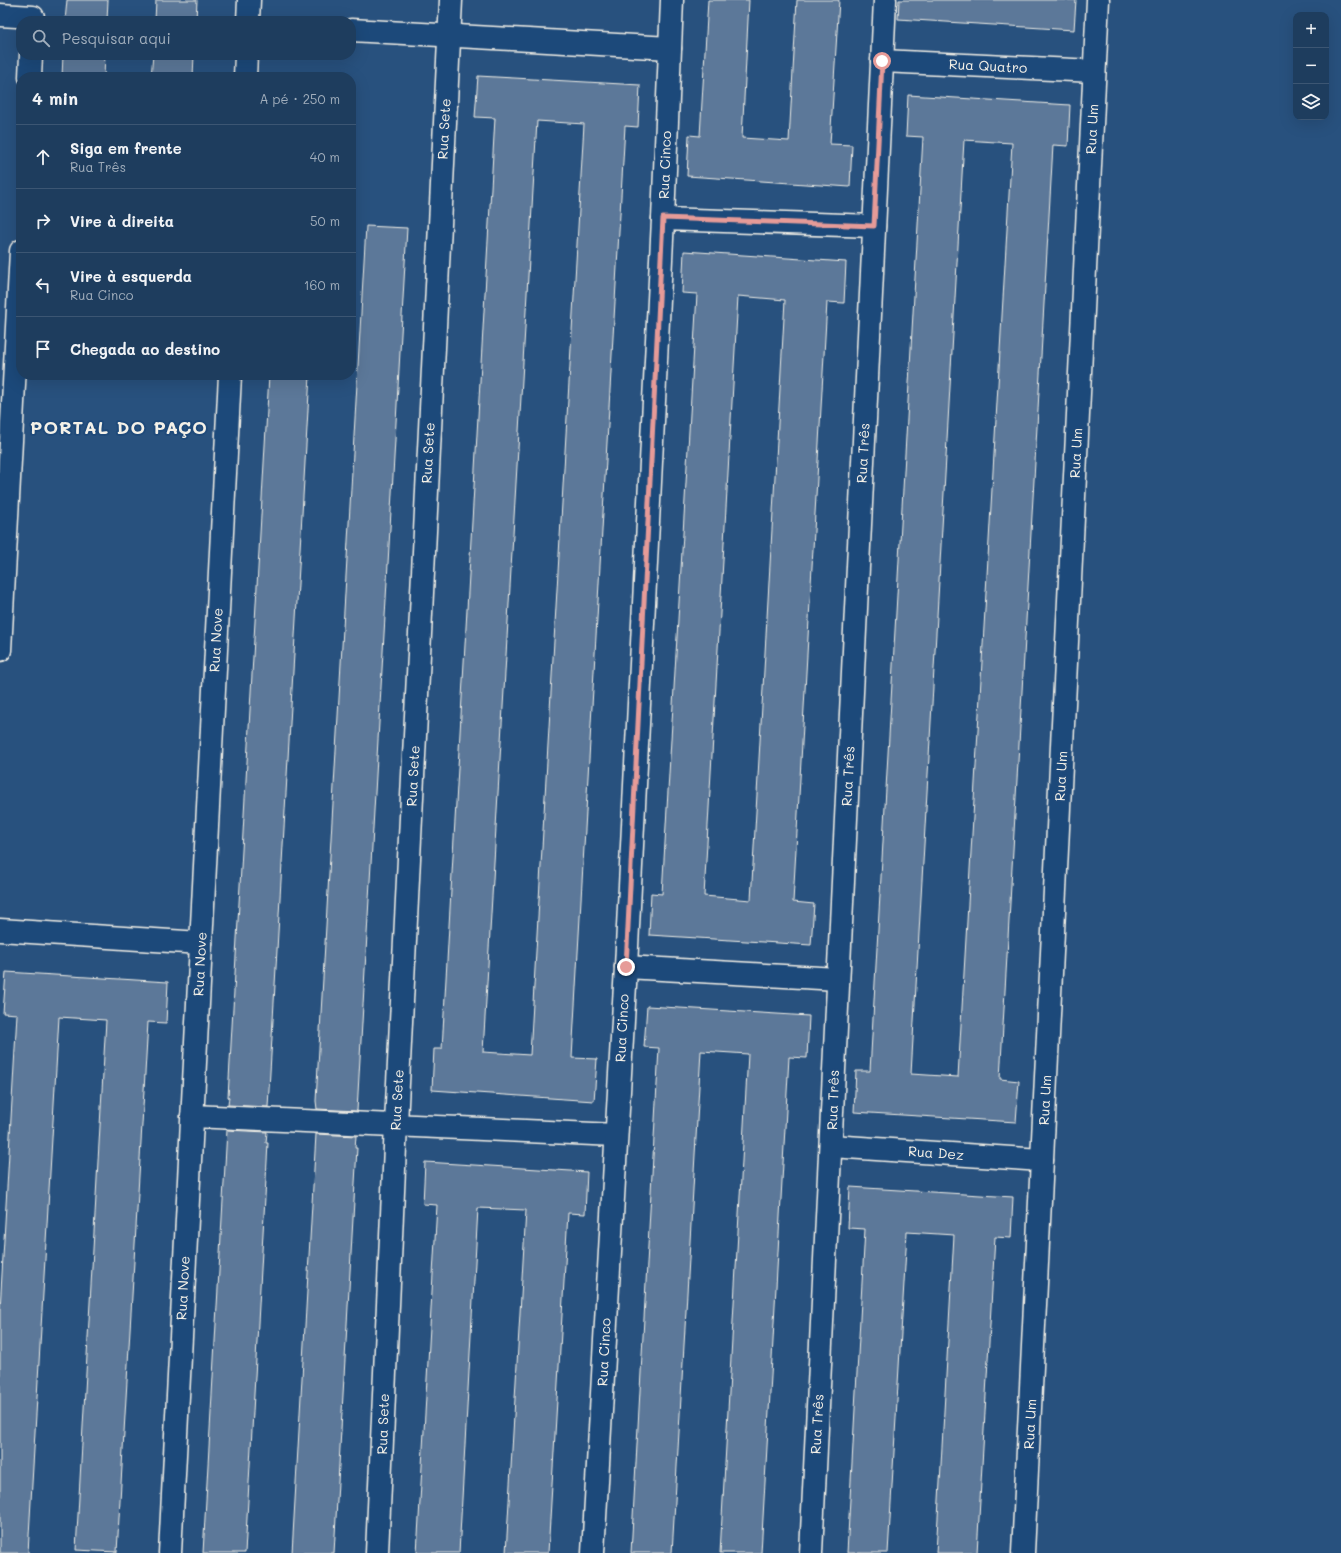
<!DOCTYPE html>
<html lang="pt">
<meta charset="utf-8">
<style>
:root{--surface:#1e3d5e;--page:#2b4867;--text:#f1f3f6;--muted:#a1aebc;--line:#3c5673}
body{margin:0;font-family:Mali,sans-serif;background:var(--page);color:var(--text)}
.controls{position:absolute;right:12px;top:12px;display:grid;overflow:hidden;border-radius:8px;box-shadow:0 4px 16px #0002}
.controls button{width:36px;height:36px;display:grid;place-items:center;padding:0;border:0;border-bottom:1px solid var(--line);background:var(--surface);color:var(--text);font:20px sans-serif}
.stop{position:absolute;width:12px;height:12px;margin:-9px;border:3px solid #e69b98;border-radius:50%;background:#fff}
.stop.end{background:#e69b98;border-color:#fff;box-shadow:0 1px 4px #0008}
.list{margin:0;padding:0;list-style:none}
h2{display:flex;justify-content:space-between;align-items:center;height:52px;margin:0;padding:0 16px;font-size:17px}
h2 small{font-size:13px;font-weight:400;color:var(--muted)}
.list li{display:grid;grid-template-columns:26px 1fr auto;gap:12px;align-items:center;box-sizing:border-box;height:64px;padding:0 16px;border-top:1px solid var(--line)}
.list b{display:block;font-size:15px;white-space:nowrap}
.list p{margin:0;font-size:13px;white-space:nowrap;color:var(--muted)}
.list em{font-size:13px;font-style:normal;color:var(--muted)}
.icon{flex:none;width:22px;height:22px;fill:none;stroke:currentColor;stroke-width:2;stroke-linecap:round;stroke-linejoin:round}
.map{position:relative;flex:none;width:1341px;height:1553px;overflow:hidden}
.search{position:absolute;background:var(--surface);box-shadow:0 4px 16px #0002;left:16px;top:16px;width:340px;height:44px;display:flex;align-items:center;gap:10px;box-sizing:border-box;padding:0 14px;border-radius:16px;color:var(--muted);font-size:15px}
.panel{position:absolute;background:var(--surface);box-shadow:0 4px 16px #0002;left:16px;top:72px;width:340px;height:308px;border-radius:16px}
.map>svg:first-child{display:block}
.building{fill:#5b7899;stroke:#f4f1e8;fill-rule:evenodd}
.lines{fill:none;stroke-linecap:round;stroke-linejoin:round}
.minor-casing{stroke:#f4f1e8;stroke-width:25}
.minor{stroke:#1f4a7a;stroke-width:22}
.route{stroke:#e69b98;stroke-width:5}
.labels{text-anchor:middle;stroke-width:4;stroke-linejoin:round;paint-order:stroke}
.street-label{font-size:14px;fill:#f4f1e8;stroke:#1f4a7a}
.district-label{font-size:18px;font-weight:bold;letter-spacing:1px;fill:#f4f1e8;stroke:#1f4a7a}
</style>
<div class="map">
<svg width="1341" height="1553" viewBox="0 0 1341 1553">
<rect width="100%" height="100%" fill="#28517e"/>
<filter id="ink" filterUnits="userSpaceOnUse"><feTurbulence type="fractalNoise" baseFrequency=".025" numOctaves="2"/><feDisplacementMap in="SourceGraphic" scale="8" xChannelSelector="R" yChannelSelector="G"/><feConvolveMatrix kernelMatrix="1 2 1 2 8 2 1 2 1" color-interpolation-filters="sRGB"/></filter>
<g filter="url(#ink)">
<g class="building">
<polygon points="67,0 108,0 107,21 65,21"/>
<polygon points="156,0 197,0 196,21 155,21"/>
<polygon points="708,0 749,0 742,138 789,141 797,0 839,0 830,144 852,145 850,187 687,176 689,135 700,136"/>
<polygon points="899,0 1076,0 1074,30 898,19"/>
<polygon points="63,55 105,55 104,77 62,77"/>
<polygon points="153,55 194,55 193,77 151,77"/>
<path d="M478,76L640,85L638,127L625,126L572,1058L597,1059L594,1101L432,1090L434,1049H442L495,118L475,117ZM537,121L584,124L530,1055L483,1052Z"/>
<path d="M908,95L1070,105L1068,146L1053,145L1000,1079L1019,1081L1016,1122L854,1112L856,1071H870L923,137L906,136ZM964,140L1012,143L958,1077L911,1074Z"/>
<polygon points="366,226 407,228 357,1111 317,1109 316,1101"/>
<path d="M684,251L846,262L844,303L827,302L793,902L814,904L811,945L649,935L651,893L662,894L697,294L682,293ZM738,296L785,300L751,900L704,896Z"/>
<polygon points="269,375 310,375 268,1107 228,1105 229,1097 228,1097"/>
<polygon points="6,972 168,982 166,1023 148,1022 117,1552 76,1550 106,1020 59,1017 28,1553 0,1553 0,1309 17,1014 3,1013"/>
<polygon points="647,1006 809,1016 807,1058 789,1057 761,1553 720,1553 748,1054 701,1051 672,1553 631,1553 659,1048 644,1047"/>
<polygon points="227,1130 267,1132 266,1143 268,1143 256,1359 245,1553 203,1553"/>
<polygon points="316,1134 356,1136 355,1148 357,1148 334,1553 292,1553"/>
<polygon points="425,1162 587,1172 585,1214 568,1213 548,1553 506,1553 526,1210 478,1208 459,1553 417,1553 437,1205 423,1204"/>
<polygon points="850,1187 1013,1197 1011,1238 995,1237 977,1553 936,1553 954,1235 907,1232 888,1553 847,1553 865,1229 848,1228"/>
</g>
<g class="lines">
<g class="minor-casing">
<g id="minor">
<polyline points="0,15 33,17"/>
<polyline points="248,21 249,0"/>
<polyline points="351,30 670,48"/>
<polyline points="882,61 1094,71"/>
<polyline points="30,77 31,55"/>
<polyline points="245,77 246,55"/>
<polyline points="663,219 874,226"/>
<polyline points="0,650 21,251"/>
<polyline points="0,930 201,943"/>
<polyline points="626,967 838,979"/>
<polyline points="192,1116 616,1135"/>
<polyline points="831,1146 1042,1160"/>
<polyline points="170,1553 230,375"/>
<polyline points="377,1553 396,1124 451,0"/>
<polyline points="593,1553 626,967 663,219 672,0"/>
<polyline points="811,1553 885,0"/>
<polyline points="1023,1553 1098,0"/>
</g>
</g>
<use href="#minor" class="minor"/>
</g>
</g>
<g class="lines" filter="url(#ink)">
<polyline class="route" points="626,967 663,218 874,226 882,61"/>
</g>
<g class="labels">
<g class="street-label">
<text transform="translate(988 66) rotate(3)" y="5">Rua Quatro</text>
<text transform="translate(444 129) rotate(-87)" y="5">Rua Sete</text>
<text transform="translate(1092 129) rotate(-87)" y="5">Rua Um</text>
<text transform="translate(665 165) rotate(-88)" y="5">Rua Cinco</text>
<text transform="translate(428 453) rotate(-87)" y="5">Rua Sete</text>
<text transform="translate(863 453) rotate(-87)" y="5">Rua Três</text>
<text transform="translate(1076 453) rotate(-87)" y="5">Rua Um</text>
<text transform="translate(216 640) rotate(-87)" y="5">Rua Nove</text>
<text transform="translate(413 776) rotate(-87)" y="5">Rua Sete</text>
<text transform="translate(848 776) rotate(-87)" y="5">Rua Três</text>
<text transform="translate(1061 776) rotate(-87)" y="5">Rua Um</text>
<text transform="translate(200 964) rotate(-87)" y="5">Rua Nove</text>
<text transform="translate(622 1028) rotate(-87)" y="5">Rua Cinco</text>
<text transform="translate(397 1100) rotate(-87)" y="5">Rua Sete</text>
<text transform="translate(833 1100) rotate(-88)" y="5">Rua Três</text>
<text transform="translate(1045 1100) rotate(-87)" y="5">Rua Um</text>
<text transform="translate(936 1153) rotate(4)" y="5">Rua Dez</text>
<text transform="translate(183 1288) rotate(-87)" y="5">Rua Nove</text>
<text transform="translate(604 1352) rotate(-87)" y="5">Rua Cinco</text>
<text transform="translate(383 1424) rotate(-88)" y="5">Rua Sete</text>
<text transform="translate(817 1424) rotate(-87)" y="5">Rua Três</text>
<text transform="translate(1030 1424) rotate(-87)" y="5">Rua Um</text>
</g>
<g class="district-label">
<text x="119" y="434">PORTAL DO PAÇO</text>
</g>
</g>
</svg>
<div class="controls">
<button>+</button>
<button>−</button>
<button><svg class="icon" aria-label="layers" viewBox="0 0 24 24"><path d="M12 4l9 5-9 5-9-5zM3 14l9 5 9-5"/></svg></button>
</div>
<div class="stop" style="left:882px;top:61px"></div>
<div class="stop end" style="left:626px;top:967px"></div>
<div class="search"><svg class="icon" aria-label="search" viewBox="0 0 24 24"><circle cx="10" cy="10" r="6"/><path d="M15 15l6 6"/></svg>Pesquisar aqui</div>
<section class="panel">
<h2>4 min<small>A pé · 250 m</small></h2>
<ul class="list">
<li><svg class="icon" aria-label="ahead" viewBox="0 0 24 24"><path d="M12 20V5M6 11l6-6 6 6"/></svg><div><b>Siga em frente</b><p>Rua Três</p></div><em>40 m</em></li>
<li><svg class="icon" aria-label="right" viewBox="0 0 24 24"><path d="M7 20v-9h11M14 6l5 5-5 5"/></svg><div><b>Vire à direita</b></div><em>50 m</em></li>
<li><svg class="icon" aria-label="left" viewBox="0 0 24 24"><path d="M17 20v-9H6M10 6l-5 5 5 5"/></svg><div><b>Vire à esquerda</b><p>Rua Cinco</p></div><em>160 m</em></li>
<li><svg class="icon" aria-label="arrive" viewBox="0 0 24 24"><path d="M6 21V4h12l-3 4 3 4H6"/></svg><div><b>Chegada ao destino</b></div></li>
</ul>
</section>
</div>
